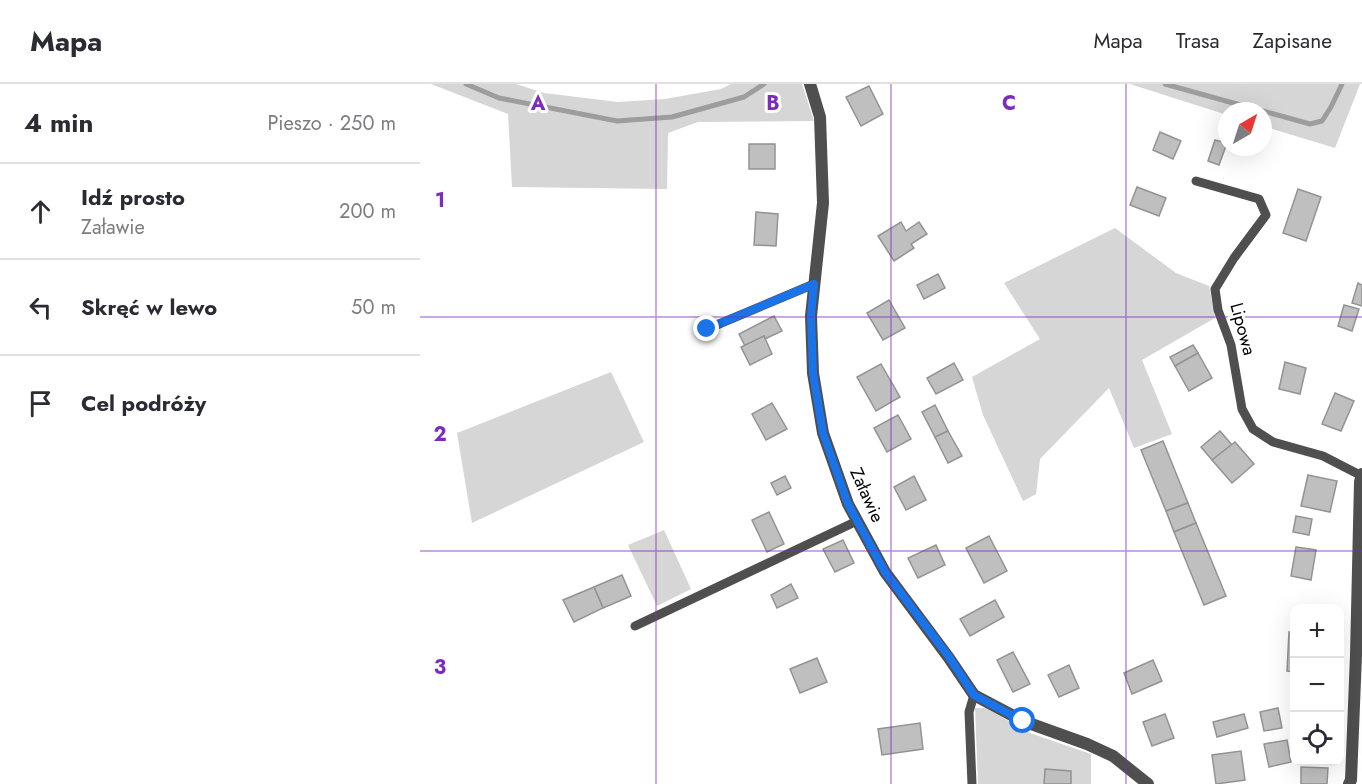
<!DOCTYPE html>
<html lang="pl">
<meta charset="utf-8">
<style>
:root{--surface:#fff;--page:#f2f2f3;--text:#2b2b33;--muted:#7c7c81;--line:#e1e1e2}
body{margin:0;font-family:Jost,sans-serif;background:var(--page);color:var(--text)}
.controls{position:absolute;right:18px;bottom:18px;display:grid;overflow:hidden;border-radius:12px;box-shadow:0 6px 24px #0002}
.controls button{width:54px;height:54px;display:grid;place-items:center;padding:0;border:0;border-bottom:2px solid var(--line);background:var(--surface);color:var(--text);font:30px sans-serif}
.compass{position:absolute;left:798px;top:18px;width:54px;height:54px;border-radius:50%;background:var(--surface);box-shadow:0 6px 24px #0002;rotate:39deg}
.stop{position:absolute;width:18px;height:18px;margin:-14px;border:4px solid #1a73e8;border-radius:50%;background:#fff}
.stop.end{background:#1a73e8;border-color:#fff;box-shadow:0 2px 6px #0008}
.list{margin:0;padding:0;list-style:none}
h2{display:flex;justify-content:space-between;align-items:center;height:78px;margin:0;padding:0 24px;font-size:26px}
h2 small{font-size:20px;font-weight:400;color:var(--muted)}
.list li{display:grid;grid-template-columns:39px 1fr auto;gap:18px;align-items:center;box-sizing:border-box;height:96px;padding:0 24px;border-top:2px solid var(--line)}
.list b{display:block;font-size:22px;white-space:nowrap}
.list p{margin:0;font-size:20px;white-space:nowrap;color:var(--muted)}
.list em{font-size:20px;font-style:normal;color:var(--muted)}
.icon{flex:none;width:33px;height:33px;fill:none;stroke:currentColor;stroke-width:2;stroke-linecap:round;stroke-linejoin:round}
.map{position:relative;flex:none;width:942px;height:700px;overflow:hidden}
header{display:flex;align-items:center;gap:36px;box-sizing:border-box;height:84px;padding:0 30px;background:var(--surface);border-bottom:2px solid var(--line)}
header strong{font-size:28px}
nav{display:flex;gap:33px;margin-inline-start:auto;font-size:21px}
main{display:flex}
aside{flex:1;background:var(--surface)}
.map>svg:first-child{display:block}
.green{fill:#d6d6d6}
.lines{fill:none;stroke-linecap:round;stroke-linejoin:round}
.stream{stroke:#9d9d9d;stroke-width:5}
.building{fill:#bfbfbf;stroke:#939393;stroke-width:1.5}
.lane{stroke:#4f4f4f;stroke-width:9}
.street{stroke:#4f4f4f;stroke-width:12}
.route{stroke:#1a73e8;stroke-width:8}
.grid{fill:none;stroke:#7b2cbf;stroke-width:1.5;stroke-opacity:0.55}
.labels{text-anchor:middle;stroke-width:6;stroke-linejoin:round;paint-order:stroke}
.street-label{font-size:18px;fill:#000;stroke:#fff}
.grid-label{font-size:20px;text-anchor:middle;font-weight:bold;fill:#7b2cbf;stroke:#fff;stroke-width:6;stroke-linejoin:round;paint-order:stroke}
</style>
<header>
<strong>Mapa</strong>
<nav><a>Mapa</a><a>Trasa</a><a>Zapisane</a></nav>
</header>
<main>
<aside>
<h2>4 min<small>Pieszo · 250 m</small></h2>
<ul class="list">
<li><svg class="icon" aria-label="ahead" viewBox="0 0 24 24"><path d="M12 20V5M6 11l6-6 6 6"/></svg><div><b>Idź prosto</b><p>Załawie</p></div><em>200 m</em></li>
<li><svg class="icon" aria-label="left" viewBox="0 0 24 24"><path d="M17 20v-9H6M10 6l-5 5 5 5"/></svg><div><b>Skręć w lewo</b></div><em>50 m</em></li>
<li><svg class="icon" aria-label="arrive" viewBox="0 0 24 24"><path d="M6 21V4h12l-3 4 3 4H6"/></svg><div><b>Cel podróży</b></div></li>
</ul>
</aside>
<div class="map">
<svg width="942" height="700" viewBox="0 0 942 700">
<rect width="100%" height="100%" fill="#fff"/>
<g class="green">
<polygon points="11,0 96,0 124,9 198,18 245,15 301,5 311,0 382,0 394,37 278,38 248,49 247,105 92,103 88,30"/>
<polygon points="710,0 940,0 915,64 843,42 843,27 807,27 807,31"/>
<polygon points="695,144 756,189 789,202 795,234 722,276 752,350 714,364 689,304 620,375 616,410 603,417 563,331 552,293 620,255 584,199"/>
<polygon points="191,288 224,358 52,439 37,349"/>
<polygon points="244,446 271,505 237,522 208,461"/>
<polygon points="555,624 566,624 610,649 671,670 671,700 558,700"/>
</g>
<g class="lines">
<g class="stream">
<polyline points="46,0 79,14 197,37 252,33 324,13 344,0"/>
<polyline points="745,0 842,27"/>
<polyline points="843,27 890,40 902,37 911,23 922,0"/>
</g>
</g>
<g class="building">
<polygon points="449,2 463,30 441,42 426,13"/>
<polygon points="740,48 761,57 753,75 733,66"/>
<polygon points="795,56 807,59 799,81 788,77"/>
<rect x="329" y="60" width="26" height="25"/>
<polygon points="717,103 746,114 739,132 710,121"/>
<polygon points="878,105 901,113 886,157 863,149"/>
<polygon points="336,128 358,130 356,162 334,161"/>
<polygon points="481,138 486,147 499,138 507,150 491,160 494,164 474,177 458,152"/>
<polygon points="518,190 525,204 504,215 497,201"/>
<polygon points="938,199 942,201 942,222 932,219"/>
<polygon points="469,216 485,244 463,256 447,229"/>
<polygon points="924,221 939,225 932,247 918,242"/>
<polygon points="354,232 362,247 345,255 344,252 325,262 319,250"/>
<polygon points="344,252 352,270 330,281 321,263"/>
<polygon points="773,261 778,269 755,282 750,273"/>
<polygon points="778,269 792,294 769,307 755,282"/>
<polygon points="865,278 886,284 880,310 859,305"/>
<polygon points="534,279 543,296 516,310 507,294"/>
<polygon points="461,280 480,313 456,327 437,293"/>
<polygon points="915,309 934,317 921,347 902,340"/>
<polygon points="352,319 367,345 346,356 332,330"/>
<polygon points="515,321 528,347 515,353 502,328"/>
<polygon points="478,331 491,355 467,368 454,344"/>
<polygon points="528,347 542,372 528,379 515,353"/>
<polygon points="800,347 812,361 792,376 781,363"/>
<polygon points="743,357 768,419 746,427 721,366"/>
<polygon points="815,358 834,380 812,399 792,376"/>
<polygon points="888,391 917,397 910,428 881,422"/>
<polygon points="365,392 371,404 357,411 351,399"/>
<polygon points="494,392 506,416 486,426 474,403"/>
<polygon points="768,419 776,439 754,448 746,427"/>
<polygon points="349,428 364,460 347,468 332,436"/>
<polygon points="876,432 892,435 889,451 873,448"/>
<polygon points="776,439 806,512 784,521 754,448"/>
<polygon points="569,452 587,487 564,499 546,464"/>
<polygon points="423,456 434,479 415,488 403,465"/>
<polygon points="516,461 525,481 498,494 488,474"/>
<polygon points="876,463 896,466 891,496 871,492"/>
<polygon points="202,491 211,512 183,524 174,503"/>
<polygon points="371,500 378,514 357,524 351,511"/>
<polygon points="174,503 183,524 154,538 143,516"/>
<polygon points="575,516 584,533 550,552 540,535"/>
<polygon points="869,548 874,549 874,588 867,587"/>
<polygon points="593,568 610,600 593,608 577,576"/>
<polygon points="397,574 407,598 380,609 370,585"/>
<polygon points="733,576 742,597 712,610 704,589"/>
<polygon points="649,581 659,604 639,613 628,591"/>
<polygon points="858,624 862,644 844,647 840,628"/>
<polygon points="745,630 754,654 732,662 723,638"/>
<polygon points="824,630 828,644 797,653 793,638"/>
<polygon points="500,639 503,665 462,671 458,645"/>
<polygon points="867,656 871,678 849,683 844,660"/>
<polygon points="821,667 825,696 796,700 792,671"/>
<polygon points="881,683 908,684 907,700 881,700"/>
<polygon points="625,685 651,687 651,700 624,700"/>
</g>
<g class="lines">
<g class="lane">
<polyline points="776,97 839,115 846,131 814,174 795,205 798,226 811,261 822,325 833,345 853,358 903,372 942,392"/>
<polyline points="287,245 394,200"/>
<polyline points="215,542 437,437"/>
<polyline points="552,700 549,628 554,611"/>
</g>
<g class="street">
<polyline points="390,0 400,33 403,119 391,232 393,289 403,349 428,420 465,488 529,574 554,611 603,637 667,660 693,672 728,700"/>
<polyline points="929,700 931,696 936,571 940,398 942,390"/>
</g>
</g>
<g class="lines">
<polyline class="route" points="287,245 394,200 391,232 393,289 403,349 428,420 465,488 529,573 554,611 603,637"/>
</g>
<path class="grid" d="M236,0V700M471,0V700M706,0V700M0,233H942M0,467H942"/>
<g class="labels">
<g class="street-label">
<text transform="translate(823 245) rotate(75)" y="6">Lipowa</text>
<text transform="translate(447 411) rotate(66)" y="6">Załawie</text>
</g>
</g>
<g class="grid-label">
<text x="118" y="26">A</text>
<text x="353" y="26">B</text>
<text x="589" y="26">C</text>
<text x="20" y="123">1</text>
<text x="20" y="357">2</text>
<text x="20" y="590">3</text>
</g>
</svg>
<div class="controls">
<button>+</button>
<button>−</button>
<button><svg class="icon" aria-label="locate" viewBox="0 0 24 24"><circle cx="12" cy="12" r="6"/><path d="M12 2v4M12 18v4M2 12h4M18 12h4"/></svg></button>
</div>
<svg class="compass" viewBox="-18 -18 36 36"><path d="M0-13l5 13h-10z" fill="#e53935"/><path d="M0 13l5-13h-10z" fill="#7c7c81"/></svg>
<div class="stop" style="left:603px;top:637px"></div>
<div class="stop end" style="left:287px;top:245px"></div>
</div>
</main>
